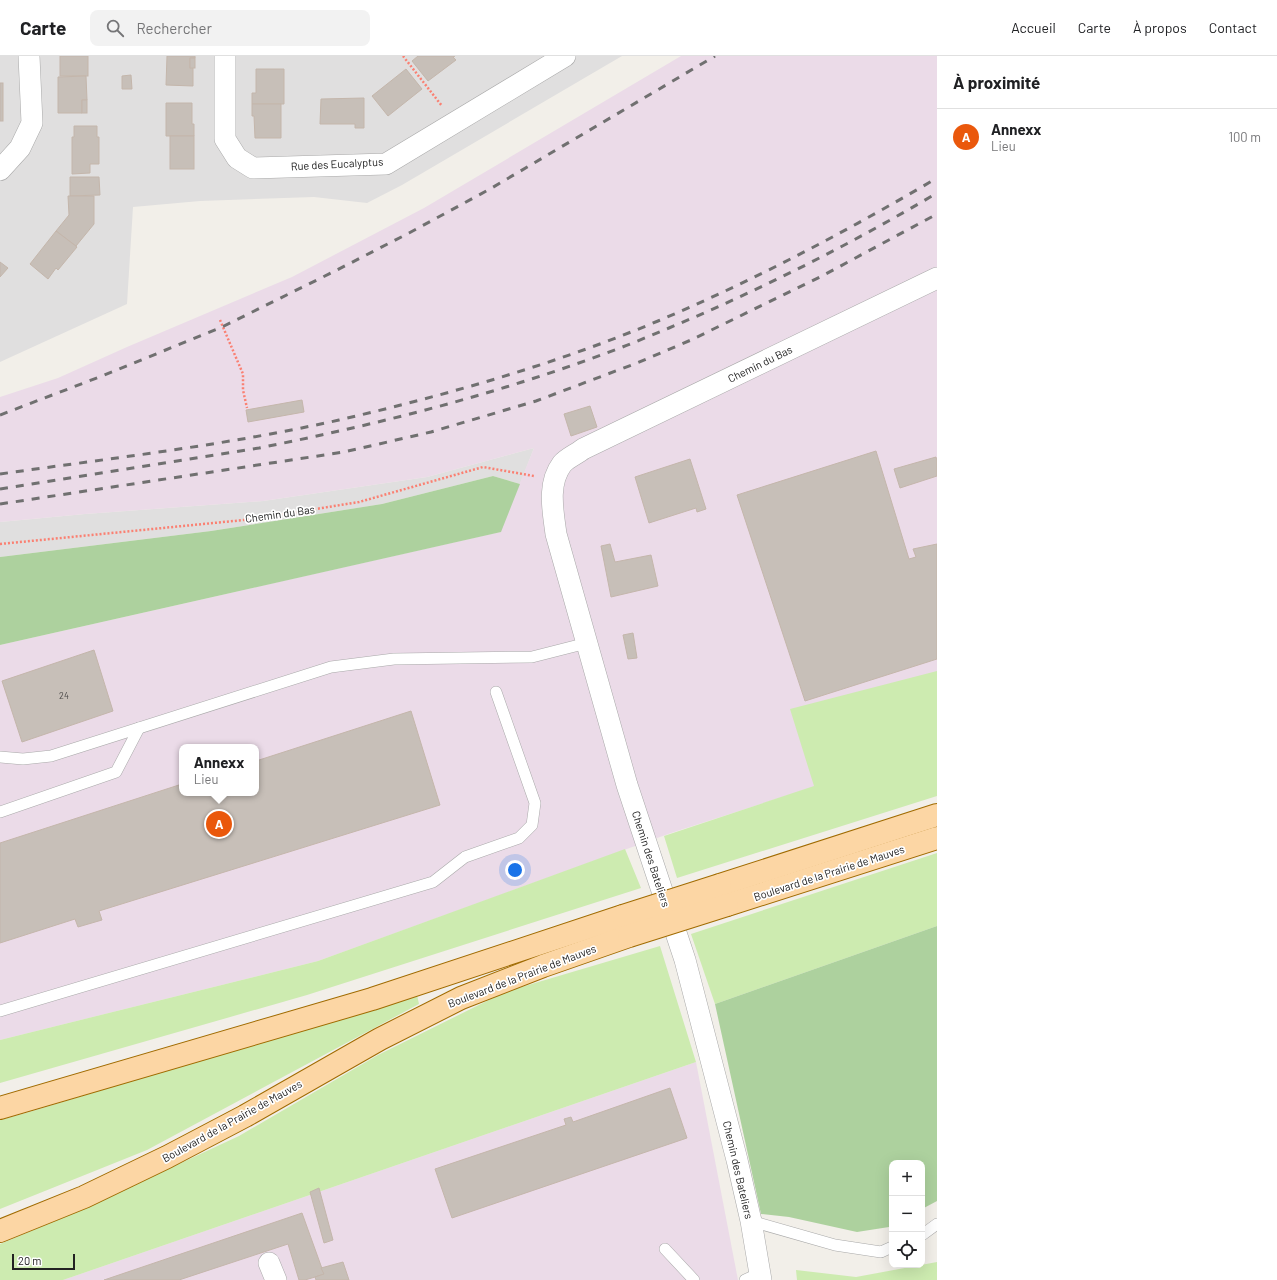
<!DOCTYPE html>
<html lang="fr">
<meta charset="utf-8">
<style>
:root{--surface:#fff;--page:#f2f2f2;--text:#202124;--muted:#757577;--line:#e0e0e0;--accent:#ea580c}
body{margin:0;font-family:Barlow,sans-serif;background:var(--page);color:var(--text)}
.controls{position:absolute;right:12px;bottom:12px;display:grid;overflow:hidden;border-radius:8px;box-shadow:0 4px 16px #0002}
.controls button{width:36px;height:36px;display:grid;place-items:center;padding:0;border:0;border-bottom:1px solid var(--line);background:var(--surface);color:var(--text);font:20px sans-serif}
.scale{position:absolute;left:12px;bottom:10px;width:63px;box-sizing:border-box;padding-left:4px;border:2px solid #222;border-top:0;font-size:11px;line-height:14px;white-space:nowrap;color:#222;-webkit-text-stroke:3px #fff;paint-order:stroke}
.you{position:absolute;left:515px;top:814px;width:14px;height:14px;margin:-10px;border:3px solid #fff;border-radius:50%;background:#1a73e8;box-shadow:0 0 0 6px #1a73e833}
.badge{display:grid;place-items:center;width:26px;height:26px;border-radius:50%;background:var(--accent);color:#fff;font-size:13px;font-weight:700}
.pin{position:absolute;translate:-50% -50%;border:2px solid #fff;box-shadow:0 1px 4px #0006}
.popup{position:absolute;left:179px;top:688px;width:80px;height:52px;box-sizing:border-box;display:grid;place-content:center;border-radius:8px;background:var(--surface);filter:drop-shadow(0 1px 3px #0005);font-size:13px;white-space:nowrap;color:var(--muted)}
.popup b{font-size:15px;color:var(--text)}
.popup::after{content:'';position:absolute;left:50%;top:100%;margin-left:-8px;border:8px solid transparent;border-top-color:var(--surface)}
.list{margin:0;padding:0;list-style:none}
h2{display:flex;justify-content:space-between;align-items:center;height:52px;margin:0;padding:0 16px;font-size:17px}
h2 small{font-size:13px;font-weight:400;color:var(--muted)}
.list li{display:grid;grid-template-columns:26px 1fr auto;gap:12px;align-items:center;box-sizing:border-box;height:56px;padding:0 16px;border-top:1px solid var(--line)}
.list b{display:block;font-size:15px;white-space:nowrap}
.list p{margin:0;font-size:13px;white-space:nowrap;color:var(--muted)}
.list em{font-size:13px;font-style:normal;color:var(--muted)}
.icon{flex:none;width:22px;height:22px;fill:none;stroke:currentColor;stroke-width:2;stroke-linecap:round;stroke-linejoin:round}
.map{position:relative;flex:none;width:937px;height:1224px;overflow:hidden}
header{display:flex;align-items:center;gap:24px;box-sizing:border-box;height:56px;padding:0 20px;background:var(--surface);border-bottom:1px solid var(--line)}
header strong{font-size:19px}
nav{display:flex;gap:22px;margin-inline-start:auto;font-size:14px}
.search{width:280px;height:36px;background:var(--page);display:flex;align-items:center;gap:10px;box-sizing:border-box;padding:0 14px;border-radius:8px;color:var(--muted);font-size:15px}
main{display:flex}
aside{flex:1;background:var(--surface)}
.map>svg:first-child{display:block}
.residential{fill:#e0dfdf}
.industrial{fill:#ebdbe8;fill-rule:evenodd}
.grass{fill:#cdebb0}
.forest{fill:#add19e}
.building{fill:#c7bfb8;stroke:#c4b6ab}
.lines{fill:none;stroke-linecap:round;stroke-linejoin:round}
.service-casing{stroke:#a9a9a9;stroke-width:12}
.minor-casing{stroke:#a9a9a9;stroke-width:22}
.primary-casing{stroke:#a06b00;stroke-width:24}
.path{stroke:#fa8072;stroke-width:2.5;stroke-dasharray:2 2;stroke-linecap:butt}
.service{stroke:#fff;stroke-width:11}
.minor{stroke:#fff;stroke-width:21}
.primary{stroke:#fcd6a4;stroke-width:22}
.rail{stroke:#707070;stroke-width:3;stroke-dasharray:8 8;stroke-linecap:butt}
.primary-bridge-casing{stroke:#a06b00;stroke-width:24;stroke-linecap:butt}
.primary-bridge{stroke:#fcd6a4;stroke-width:22}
.labels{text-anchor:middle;stroke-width:3.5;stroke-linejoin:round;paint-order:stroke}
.number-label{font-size:9px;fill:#4b4948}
.street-label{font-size:11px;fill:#222;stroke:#fff}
</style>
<header>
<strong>Carte</strong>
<div class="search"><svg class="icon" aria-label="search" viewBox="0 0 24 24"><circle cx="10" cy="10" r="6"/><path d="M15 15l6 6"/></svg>Rechercher</div>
<nav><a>Accueil</a><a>Carte</a><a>À propos</a><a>Contact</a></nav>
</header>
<main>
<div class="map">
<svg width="937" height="1224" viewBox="0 0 937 1224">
<rect width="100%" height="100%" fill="#f2efe9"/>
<g class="residential">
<polygon points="0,0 622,0 402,129 367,147 314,141 200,145 133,151 127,248 0,306"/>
<polygon points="534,392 520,428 493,420 382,448 211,475 0,501 0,466 85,458 263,445 427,421"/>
</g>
<g class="industrial">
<path d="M681,0H937V691L671,777L318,905L0,984V589L500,476L534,392L427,421L263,445L85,458L0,466V341L58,322L127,291L292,221L424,152ZM182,691H256V737H182Z"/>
<polygon points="696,1006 738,1224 63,1224"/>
</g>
<g class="grass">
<polygon points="937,615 937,740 677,822 664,780 814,730 790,653"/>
<polygon points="625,793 641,832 307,939 0,1027 0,984 318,905"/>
<polygon points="937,797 937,870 715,948 691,878"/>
<polygon points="660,890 696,1006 63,1224 0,1224 0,1188 67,1160 239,1080 378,999 505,936"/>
<polygon points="417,939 419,948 147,1094 0,1153 0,1064 26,1057"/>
<polygon points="937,1206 937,1224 797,1224 796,1214 856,1221"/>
</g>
<g class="forest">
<polygon points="493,420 520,428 501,476 0,589 0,501 211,475 382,448"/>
<polygon points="937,870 937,1145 922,1153 922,1107 892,1107 892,1169 889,1171 857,1176 789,1161 761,1158 715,948"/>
</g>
<g class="building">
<rect x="60" y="0" width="28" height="20"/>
<polygon points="167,0 195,0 195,2 190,2 190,12 193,11 193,30 166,29"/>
<polygon points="418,0 455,0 453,1 456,4 428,25 412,5"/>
<rect x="190" y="2" width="5" height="10"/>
<polygon points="256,13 284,13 284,48 252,48 252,37 256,37"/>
<polygon points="406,13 422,33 388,60 372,40"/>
<polygon points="131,19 132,33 122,33 122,20"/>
<polygon points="86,20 87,44 82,44 82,57 58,57 58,21"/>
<rect x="0" y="27" width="3" height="38"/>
<polygon points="364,42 364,72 355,72 355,68 320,68 321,43"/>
<rect x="82" y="44" width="5" height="13"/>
<polygon points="166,47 192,47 192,68 194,68 194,80 166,80"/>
<polygon points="252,48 281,48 281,82 255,82 254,60 252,60"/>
<polygon points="74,70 97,70 97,81 99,81 99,108 90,108 90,117 72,118 72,81 74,81"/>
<rect x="170" y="80" width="24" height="33"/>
<polygon points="70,121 99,121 100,139 70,140"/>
<polygon points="68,140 94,140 94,168 76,190 56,175 69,159"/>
<polygon points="56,175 77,191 58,214 56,212 48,223 30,208"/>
<polygon points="0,206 8,212 0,221"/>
<polygon points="302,344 304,356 248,366 246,354"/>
<polygon points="590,350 597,371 571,380 564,358"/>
<polygon points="876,395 909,503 916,501 913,493 937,488 937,603 805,645 737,439"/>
<polygon points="936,401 937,405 937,420 900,432 894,413"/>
<polygon points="690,403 706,453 697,456 696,452 649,467 635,421"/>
<polygon points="610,488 615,506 651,499 658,530 611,541 601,490"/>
<polygon points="633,577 637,602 628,603 623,579"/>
<polygon points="94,594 113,655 22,686 2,625"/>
<polygon points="411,655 440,749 99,855 102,864 78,871 75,863 0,887 0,787 182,728 182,737 256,737 256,705"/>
<polygon points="670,1032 687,1082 452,1162 435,1113 566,1069 564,1063 571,1061 573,1066"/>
<polygon points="319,1132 333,1184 324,1187 310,1136"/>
<polygon points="302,1157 324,1218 315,1221 305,1224 299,1224 288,1188 179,1224 104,1224"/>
<polygon points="343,1206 349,1224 316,1224 315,1221 324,1218 321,1212"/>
</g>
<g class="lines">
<g class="service-casing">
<g id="service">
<polyline points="0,701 23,703 51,700 331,611 394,603 532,601 587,587"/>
<polyline points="0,756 116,716 139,672"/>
<polyline points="0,955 433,826 465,801 519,782 532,769 535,747 496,636"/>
<polyline points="751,1165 835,1189 881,1196 892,1191"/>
<polyline points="922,1179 937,1168"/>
<polyline points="665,1193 694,1224"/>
<polyline points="745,1224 760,1217"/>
</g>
</g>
<g class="minor-casing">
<g id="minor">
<polyline points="225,0 225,83 237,102 253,112 386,108 565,0"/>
<polyline points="0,114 20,92 32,67 29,0"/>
<polyline points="269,1207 276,1224"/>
<path d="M761,1224L751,1165L737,1104L685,904L627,729L556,478C553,455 547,428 562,408C567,402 577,398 583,393L937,222"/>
</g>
</g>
<g class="primary-casing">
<g id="primary">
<polyline points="720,829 937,759"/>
<polyline points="727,849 937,782"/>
<polyline points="0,1052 372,943 623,860"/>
<polyline points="0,1175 84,1141 167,1101 245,1060 380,983 461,942 543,910 629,880"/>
</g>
</g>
<g class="path">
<polyline points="403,0 442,50"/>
<polyline points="220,264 243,318 243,334 247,352"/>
<polyline points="0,488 254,463 359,446 483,411 534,420"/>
</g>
<use href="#service" class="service"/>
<use href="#minor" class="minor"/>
<use href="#primary" class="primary"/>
<g class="rail">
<polyline points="0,359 102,320 222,271 335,215 409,177 490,133 715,0"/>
<path d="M0,418C113,402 228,389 339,364C447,339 556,308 658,265C755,224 847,175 937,122"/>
<path d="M0,433L259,392C375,369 490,340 601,299C624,291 647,281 669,272C762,233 851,188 937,137"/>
<polyline points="0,448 344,396 431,376 536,345 637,307 691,284 822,220 937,158"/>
</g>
<g class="primary-bridge-casing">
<g id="primary-bridge">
<polyline points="623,860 720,829"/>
<polyline points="629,880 727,849"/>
</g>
</g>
<use href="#primary-bridge" class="primary-bridge"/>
</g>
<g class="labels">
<g class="number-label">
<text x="64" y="643">24</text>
</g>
<g class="street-label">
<text transform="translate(337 108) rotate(-3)" y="4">Rue des Eucalyptus</text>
<text transform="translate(760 308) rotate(-26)" y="4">Chemin du Bas</text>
<text transform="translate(280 458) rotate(-8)" y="4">Chemin du Bas</text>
<text transform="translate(651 803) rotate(72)" y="4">Chemin des Bateliers</text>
<text transform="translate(829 817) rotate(-18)" y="4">Boulevard de la Prairie de Mauves</text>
<text transform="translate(522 920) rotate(-21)" y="4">Boulevard de la Prairie de Mauves</text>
<text transform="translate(232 1065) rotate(-29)" y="4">Boulevard de la Prairie de Mauves</text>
<text transform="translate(738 1114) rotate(77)" y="4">Chemin des Bateliers</text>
</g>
</g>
</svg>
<div class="controls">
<button>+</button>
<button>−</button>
<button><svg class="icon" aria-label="locate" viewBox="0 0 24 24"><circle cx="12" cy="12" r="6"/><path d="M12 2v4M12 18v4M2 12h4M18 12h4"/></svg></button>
</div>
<div class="scale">20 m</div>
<div class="you"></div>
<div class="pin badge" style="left:219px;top:768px">A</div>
<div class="popup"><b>Annexx</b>Lieu</div>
</div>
<aside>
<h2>À proximité<small></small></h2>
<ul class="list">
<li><span class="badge">A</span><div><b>Annexx</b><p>Lieu</p></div><em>100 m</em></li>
</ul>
</aside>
</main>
